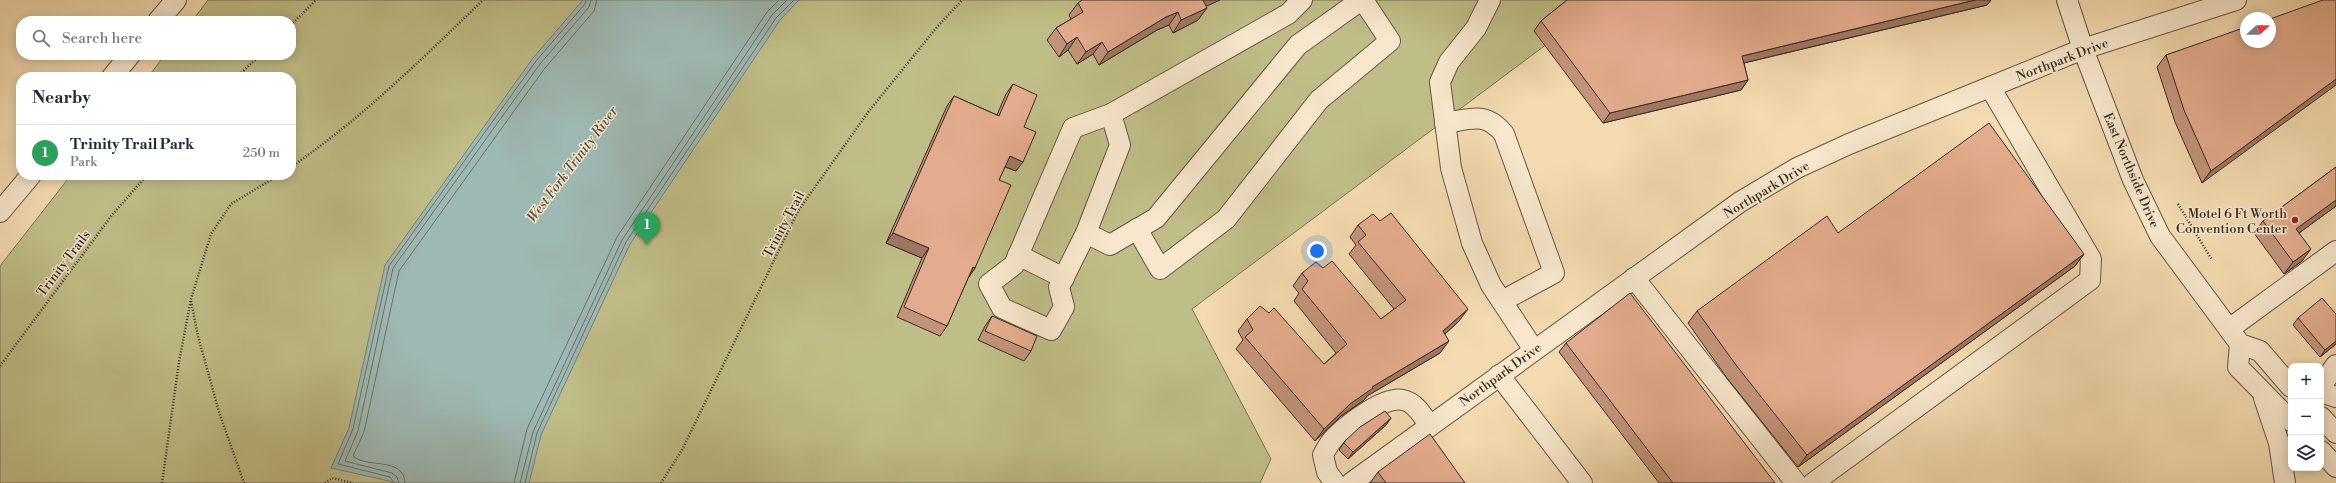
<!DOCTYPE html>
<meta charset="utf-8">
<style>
:root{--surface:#fff;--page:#f2f2f3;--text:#1f2937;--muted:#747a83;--line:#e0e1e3;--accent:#1a73e8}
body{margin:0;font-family:"Libre Bodoni",serif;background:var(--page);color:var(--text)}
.controls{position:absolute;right:12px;bottom:12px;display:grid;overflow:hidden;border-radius:8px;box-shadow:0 2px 10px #0003}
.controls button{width:36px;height:36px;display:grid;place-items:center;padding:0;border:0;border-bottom:1px solid var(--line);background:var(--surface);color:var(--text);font:20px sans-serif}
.compass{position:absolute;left:2240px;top:12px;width:36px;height:36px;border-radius:50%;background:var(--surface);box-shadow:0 2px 10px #0003;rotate:69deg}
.you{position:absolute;left:1317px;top:251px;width:14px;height:14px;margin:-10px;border:3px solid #fff;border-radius:50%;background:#1a73e8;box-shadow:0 0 0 6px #1a73e833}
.badge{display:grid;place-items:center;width:26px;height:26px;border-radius:50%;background:var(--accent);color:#fff;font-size:13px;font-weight:700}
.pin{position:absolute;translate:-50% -33px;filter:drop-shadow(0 1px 2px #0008)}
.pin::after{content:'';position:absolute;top:21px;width:14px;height:12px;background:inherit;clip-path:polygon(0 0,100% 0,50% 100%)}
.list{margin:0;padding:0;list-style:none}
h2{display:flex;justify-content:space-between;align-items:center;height:52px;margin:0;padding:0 16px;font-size:17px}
h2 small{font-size:13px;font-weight:400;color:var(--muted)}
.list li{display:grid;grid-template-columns:26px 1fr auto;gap:12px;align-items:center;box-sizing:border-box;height:56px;padding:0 16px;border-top:1px solid var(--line)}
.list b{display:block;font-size:15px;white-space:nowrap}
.list p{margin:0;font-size:13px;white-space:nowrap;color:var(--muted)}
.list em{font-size:13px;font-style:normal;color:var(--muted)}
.icon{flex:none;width:22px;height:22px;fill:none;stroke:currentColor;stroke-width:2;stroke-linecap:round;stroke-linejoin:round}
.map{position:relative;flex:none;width:2336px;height:483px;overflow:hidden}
.search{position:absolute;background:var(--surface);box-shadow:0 2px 10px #0003;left:16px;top:16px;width:280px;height:44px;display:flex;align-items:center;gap:10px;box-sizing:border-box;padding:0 14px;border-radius:16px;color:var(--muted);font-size:15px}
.panel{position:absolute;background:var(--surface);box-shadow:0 2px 10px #0003;left:16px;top:72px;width:280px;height:108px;border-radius:16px}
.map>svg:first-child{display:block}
.green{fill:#c0be88;stroke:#7a7556}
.water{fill:#9eb9b4;stroke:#74817a}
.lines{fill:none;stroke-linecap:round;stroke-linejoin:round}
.shore{stroke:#6a726c;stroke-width:1}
.minor-casing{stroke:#655846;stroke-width:22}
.path{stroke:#352c23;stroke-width:2.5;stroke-dasharray:1 2;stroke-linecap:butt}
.minor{stroke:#f8e7cc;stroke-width:20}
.wall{fill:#c4947a;stroke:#352c23}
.shaded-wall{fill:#a07863;stroke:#352c23}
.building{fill:#e4ac8e;stroke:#352c23}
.poi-dot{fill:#8f2418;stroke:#f8e7cc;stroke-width:1.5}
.labels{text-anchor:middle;stroke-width:3;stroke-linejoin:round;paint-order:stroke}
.street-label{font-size:13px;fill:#352c23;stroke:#f8e7cc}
.poi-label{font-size:13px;fill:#352c23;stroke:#f8e7cc;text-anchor:end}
.water-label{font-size:14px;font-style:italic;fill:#4f4f47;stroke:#f8e7cc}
</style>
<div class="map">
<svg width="2336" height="483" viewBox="0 0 2336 483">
<rect width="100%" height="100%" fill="#f4dab0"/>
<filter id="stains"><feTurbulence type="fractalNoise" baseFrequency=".005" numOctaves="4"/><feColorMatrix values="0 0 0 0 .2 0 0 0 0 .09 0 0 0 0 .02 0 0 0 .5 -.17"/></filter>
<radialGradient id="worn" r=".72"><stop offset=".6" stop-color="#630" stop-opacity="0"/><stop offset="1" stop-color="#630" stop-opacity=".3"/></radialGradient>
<polygon class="green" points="208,0 1612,0 1551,41 1192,309 1271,459 1260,483 0,483 0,266 71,175 291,175 291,77 148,77 165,55 291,55 291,21 192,21"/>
<polygon class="water" points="583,0 799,0 780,20 630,244 541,435 529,483 398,483 331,468 349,428 385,265 533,58"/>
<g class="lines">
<g class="shore">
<polyline points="394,483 390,477 338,464 353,429 389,266 536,61 585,4 586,0"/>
<polyline points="399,483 397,477 392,473 345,461 358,431 393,268 540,64 589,7 591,0"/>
<path d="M405,483C404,456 367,469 353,456L364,432L399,271L545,68L594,11L597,0"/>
<polyline points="514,483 527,429 617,237 767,12 779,0"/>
<polyline points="520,483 533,432 622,240 772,15 787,0"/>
<polyline points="525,483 537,433 626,242 776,18 794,0"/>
</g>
<g class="minor-casing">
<g id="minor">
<polyline points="1302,0 1288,14 1111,114 1120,145 1086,233 1110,245 1156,218 1298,45 1361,0"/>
<polyline points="1490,0 1476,28 1449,62 1440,82 1451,168 1472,243 1491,285 1534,350"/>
<polyline points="2067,0 2083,49 2133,180 2160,236 2240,344 2260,351 2291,387"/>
<polyline points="158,21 176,0"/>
<polyline points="112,77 130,55"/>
<path d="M1445,123C1471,119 1486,111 1504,134L1554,273L1502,301"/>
<polyline points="0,212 31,175"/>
<polyline points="1137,229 1160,269 1226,219 1319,100 1390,41 1363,0"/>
<polyline points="1086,233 1059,287 1064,307 1051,330 1002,308 989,284 1014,265 1073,128 1111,114"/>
<polyline points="1018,255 1064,278"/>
<polyline points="1634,278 1796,483"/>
<polyline points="2229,329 2336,251"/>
<polyline points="2240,344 2238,367 2291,421"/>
<polyline points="1499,375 1582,483"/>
<polyline points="2321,386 2336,365"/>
<polyline points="2321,392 2336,397"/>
<polyline points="2264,398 2279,443 2285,483"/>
<polyline points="2321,417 2336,433"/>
<polyline points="2321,451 2336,467"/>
<path d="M1335,483L1327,472L1323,455C1326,449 1330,442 1335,437C1348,424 1384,396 1403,400C1415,402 1423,416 1429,425"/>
<polyline points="1351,483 1740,202 1797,168 1849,144 1990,87 2083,49 2236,0"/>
<polyline points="1813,483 2090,280 2091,259 1990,87"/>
</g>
</g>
<g class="path">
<polyline points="291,25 316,0"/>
<polyline points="237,77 260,55"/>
<path d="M291,167C361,119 422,59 483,0"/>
<polyline points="2178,204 2212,260"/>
<polyline points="191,301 198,336 219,412 244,483"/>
<polyline points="0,366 112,215 147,175"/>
<polyline points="162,483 179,362 191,299 211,234 231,204 279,175"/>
<polyline points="325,483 332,478 353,483"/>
<polyline points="661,483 682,450 798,211 869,111 937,27 962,0"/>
</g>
<use href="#minor" class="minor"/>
</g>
<g class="wall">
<polygon points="1567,0 1991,0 1987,5 1744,63 1748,80 1741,90 1603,123 1534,31 1541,21"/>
<polygon points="2336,0 2202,183 2175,122 2157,67 2166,55"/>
<polygon points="1078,3 1206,6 1198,20 1173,33 1169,25 1157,30 1099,65 1093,54 1077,64 1068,50 1059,57 1047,40 1056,28 1071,19 1069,15"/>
<polygon points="1013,84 1024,127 1016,171 1005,167 999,180 975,268 968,278 947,326 940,336 897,317 922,258 886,243 947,106 954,96 997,115 1006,94"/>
<polygon points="2336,167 2336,206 2299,233 2302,261 2284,274 2254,233 2263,221"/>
<polygon points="1358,225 1459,321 1445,334 1440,353 1367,396 1364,400 1341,416 1315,441 1236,349 1243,340 1238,331 1247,319 1324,364 1336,353 1294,301 1299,293 1293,286 1302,273 1323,268 1381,319 1394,309 1349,254 1356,245 1350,237"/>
<polygon points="1838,233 2084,254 2075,266 1798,467 1727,378 1688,323 1697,311"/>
<polygon points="992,316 1031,351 1024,361 978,340 985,326"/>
<polygon points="2298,318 2336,344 2320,357 2293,325"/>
<polygon points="1566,343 1775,483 1659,483 1559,352"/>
<polygon points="1391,418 1386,425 1348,459 1339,450 1345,441"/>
<polygon points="1378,472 1465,483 1370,483"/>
</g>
<g class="shaded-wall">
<polygon points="1202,0 1220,0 1194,12"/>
<polygon points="1975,0 1991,0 1987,5 1735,65 1742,56"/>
<polygon points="1207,8 1198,20 1173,33 1181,20"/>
<polygon points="1178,12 1169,25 1157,30 1099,65 1108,52 1166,17"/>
<polygon points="1077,37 1068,50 1059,57 1067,44"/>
<polygon points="1102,42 1093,54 1077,64 1086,52"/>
<polygon points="2336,79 2336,85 2202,183 2211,171"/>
<polygon points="1748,80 1741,90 1603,123 1610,113"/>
<polygon points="1010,156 1023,162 1016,171 1003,166"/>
<polygon points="2336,200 2336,206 2288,241 2296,229"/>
<polygon points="893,233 929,248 922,258 886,243"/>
<polygon points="2311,249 2302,261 2284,274 2293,262"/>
<polygon points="2084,254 2075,266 1798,467 1807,455"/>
<polygon points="973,267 975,268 968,278"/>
<polygon points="1468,309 1459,321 1434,344 1443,331"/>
<polygon points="1449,341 1440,353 1367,396 1364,400 1341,416 1315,441 1324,429 1350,404 1372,387"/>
<polygon points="2336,341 2336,344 2320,357 2325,350"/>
<polygon points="1391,418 1386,425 1348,459 1353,452"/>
</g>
<g class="building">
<polygon points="1082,0 1203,0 1207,8 1181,20 1178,12 1166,17 1108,52 1102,42 1086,52 1077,37 1067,44 1056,28 1083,12 1078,3"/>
<polygon points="1567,0 1975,0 1742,56 1748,80 1610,113 1541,21"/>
<polygon points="2323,0 2336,0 2336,79 2211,171 2184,110 2166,55 2246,27 2246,42 2270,42 2270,19"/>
<polygon points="1013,84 1037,95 1024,127 1036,132 1023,162 1010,156 999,180 1011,185 975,268 973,267 947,326 904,307 929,248 893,233 954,96 999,116"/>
<polygon points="1989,123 2084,254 1807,455 1736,365 1697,311 1827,216 1838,233"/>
<polygon points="2336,167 2336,200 2296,229 2311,249 2293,262 2263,221"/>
<polygon points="1391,213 1468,309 1443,331 1449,341 1372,387 1373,388 1350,404 1324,429 1245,337 1253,330 1247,319 1260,306 1269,313 1274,308 1324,364 1347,344 1302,289 1308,281 1302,273 1316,262 1323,268 1332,261 1381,319 1406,300 1358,242 1366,235 1358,225 1373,214 1380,221"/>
<polygon points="1630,293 1775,483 1673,483 1566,343"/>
<polygon points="2322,298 2336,314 2336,341 2325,350 2298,318"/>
<polygon points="992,316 1037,336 1031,351 985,331"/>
<polygon points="1385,411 1391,418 1353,452 1344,443 1345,441 1360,427"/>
<polygon points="1430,434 1465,483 1386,483 1378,472"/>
</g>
<circle class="poi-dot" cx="2295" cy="220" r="4"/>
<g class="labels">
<g class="street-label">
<text transform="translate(2062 59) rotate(-21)" y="5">Northpark Drive</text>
<text transform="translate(2132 170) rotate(67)" y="5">East Northside Drive</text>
<text transform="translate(1766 189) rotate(-31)" y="5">Northpark Drive</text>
<text transform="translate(783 224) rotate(-62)" y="5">Trinity Trail</text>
<text transform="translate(63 263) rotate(-53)" y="5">Trinity Trails</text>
<text transform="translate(1500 374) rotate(-36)" y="5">Northpark Drive</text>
</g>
<g class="poi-label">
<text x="2287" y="218">Motel 6 Ft Worth<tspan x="2287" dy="15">Convention Center</tspan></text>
</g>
<g class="water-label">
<text transform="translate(572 164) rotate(-53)" y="5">West Fork Trinity River</text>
</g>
</g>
<rect width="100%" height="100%" filter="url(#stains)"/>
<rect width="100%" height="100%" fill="url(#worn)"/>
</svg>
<div class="controls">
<button>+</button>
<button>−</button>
<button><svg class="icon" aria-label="layers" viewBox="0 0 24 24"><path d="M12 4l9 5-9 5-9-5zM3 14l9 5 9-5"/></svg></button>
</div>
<svg class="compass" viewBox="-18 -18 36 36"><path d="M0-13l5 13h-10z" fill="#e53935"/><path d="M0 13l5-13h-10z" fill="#747a83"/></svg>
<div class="you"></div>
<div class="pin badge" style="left:647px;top:245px;background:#2e9e5b">1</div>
<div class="search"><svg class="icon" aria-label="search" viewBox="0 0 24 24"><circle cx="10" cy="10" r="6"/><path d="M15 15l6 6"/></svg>Search here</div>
<section class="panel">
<h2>Nearby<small></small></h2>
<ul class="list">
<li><span class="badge" style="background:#2e9e5b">1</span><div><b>Trinity Trail Park</b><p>Park</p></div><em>250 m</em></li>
</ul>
</section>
</div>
